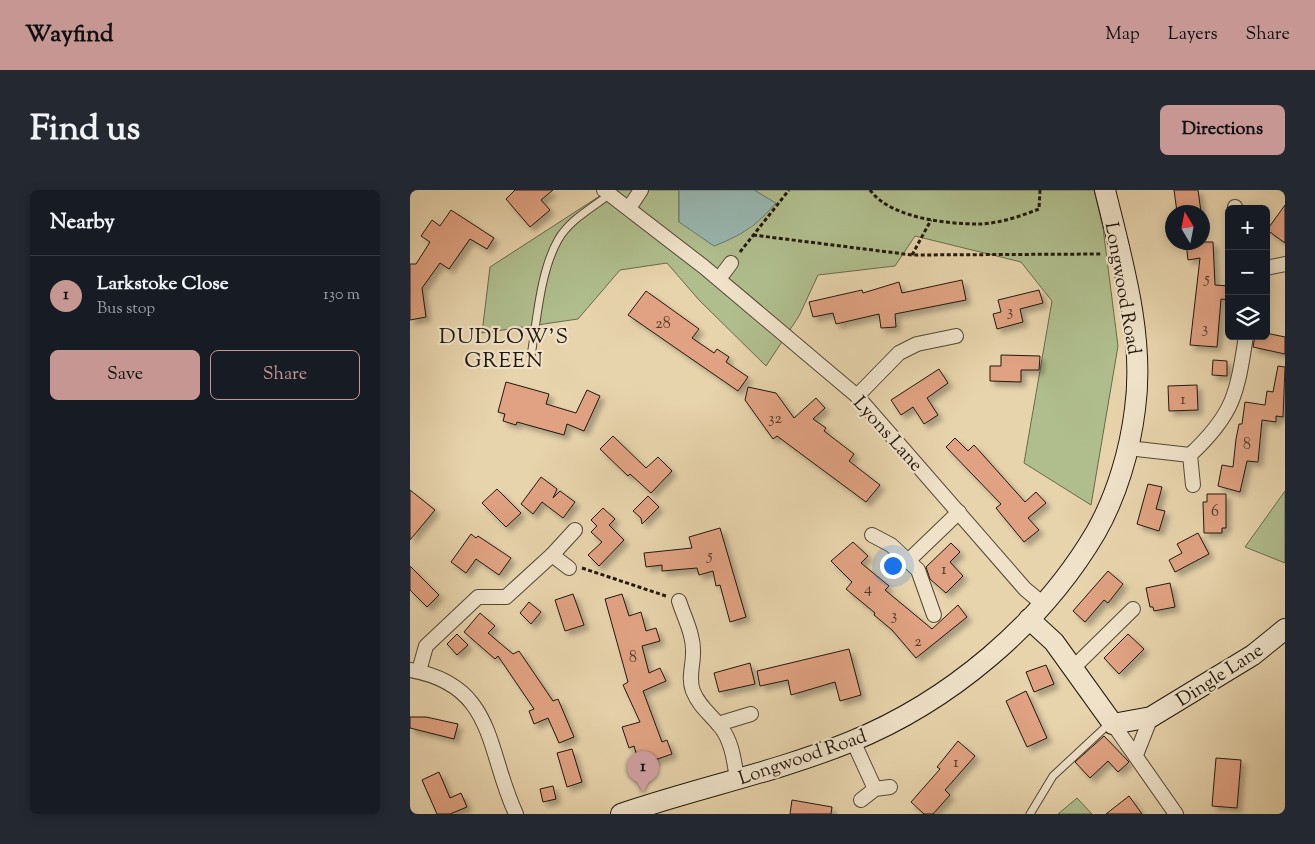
<!DOCTYPE html>
<meta charset="utf-8">
<style>
:root{--surface:#171b24;--page:#242831;--text:#f1f3f6;--muted:#9ea1a6;--line:#363941;--accent:#c59692}
body{margin:0;font-family:"Sorts Mill Goudy",serif;background:var(--page);color:var(--text)}
.controls{position:absolute;right:15px;top:15px;display:grid;overflow:hidden;border-radius:8px;box-shadow:0 2px 12px #0003}
.controls button{width:45px;height:45px;display:grid;place-items:center;padding:0;border:0;border-bottom:1px solid var(--line);background:var(--surface);color:var(--text);font:25px sans-serif}
.compass{position:absolute;left:755px;top:15px;width:45px;height:45px;border-radius:50%;background:var(--surface);box-shadow:0 2px 12px #0003;rotate:350deg}
.you{position:absolute;left:482px;top:375px;width:18px;height:18px;margin:-12px;border:4px solid #fff;border-radius:50%;background:#1a73e8;box-shadow:0 0 0 8px #1a73e833}
.badge{display:grid;place-items:center;width:32px;height:32px;border-radius:50%;background:var(--accent);color:#111;font-size:16px;font-weight:700}
.pin{position:absolute;translate:-50% -41px;filter:drop-shadow(0 1px 2px #0008)}
.pin::after{content:'';position:absolute;top:26px;width:18px;height:15px;background:inherit;clip-path:polygon(0 0,100% 0,50% 100%)}
.list{margin:0;padding:0;list-style:none}
h2{display:flex;justify-content:space-between;align-items:center;height:65px;margin:0;padding:0 20px;font-size:21px}
h2 small{font-size:16px;font-weight:400;color:var(--muted)}
.list li{display:grid;grid-template-columns:32px 1fr auto;gap:15px;align-items:center;box-sizing:border-box;height:80px;padding:0 20px;border-top:1px solid var(--line)}
.list b{display:block;font-size:19px;white-space:nowrap}
.list p{margin:0;font-size:16px;white-space:nowrap;color:var(--muted)}
.list em{font-size:16px;font-style:normal;color:var(--muted)}
.actions{display:flex;gap:10px;padding:15px 20px}
.actions a{flex:1;padding:11px 0;border:1px solid var(--accent);border-radius:8px;text-align:center;font-size:18px;color:var(--accent)}
.actions .main{background:var(--accent);color:#111}
.icon{flex:none;width:28px;height:28px;fill:none;stroke:currentColor;stroke-width:2;stroke-linecap:round;stroke-linejoin:round}
.map{position:relative;flex:none;width:875px;height:624px;overflow:hidden;border-radius:8px}
header{display:flex;align-items:center;gap:30px;box-sizing:border-box;height:70px;padding:0 25px;background:var(--accent);color:#111}
header strong{font-size:24px}
nav{display:flex;gap:28px;margin-inline-start:auto;font-size:18px}
.intro{display:flex;align-items:center;justify-content:space-between;box-sizing:border-box;height:120px;padding:0 30px}
h1{margin:0;font-size:35px}
.button{padding:12px 22px;border-radius:8px;background:var(--accent);color:#111;font-size:18px;font-weight:700}
main{display:flex;gap:30px;padding:0 30px}
aside{flex:1;background:var(--surface);border-radius:8px;box-shadow:0 2px 12px #0003}
.map>svg:first-child{display:block}
.green{fill:#b0be8e;stroke:#686b4d}
.water{fill:#98b7b0;stroke:#68776e}
.building{fill:#e0a282;stroke:#21180c;filter:url(#shadow)}
.lines{fill:none;stroke-linecap:round;stroke-linejoin:round}
.lane-casing{stroke:#524734;stroke-width:9}
.street-casing{stroke:#524734;stroke-width:16}
.secondary-casing{stroke:#21180c;stroke-width:22}
.path{stroke:#21180c;stroke-width:3;stroke-dasharray:4 2.5;stroke-linecap:butt}
.lane{stroke:#efe2c9;stroke-width:7}
.street{stroke:#efe2c9;stroke-width:14}
.secondary{stroke:#efe2c9;stroke-width:20}
.labels{text-anchor:middle;stroke-width:4.5;stroke-linejoin:round;paint-order:stroke}
.number-label{font-size:16px;fill:#513a2a}
.street-label{font-size:19px;fill:#21180c;stroke:#efe2c9}
.quarter-label{font-size:21px;letter-spacing:1px;fill:#21180c;stroke:#efe2c9}
</style>
<header>
<strong>Wayfind</strong>
<nav><a>Map</a><a>Layers</a><a>Share</a></nav>
</header>
<div class="intro"><h1>Find us</h1><a class="button">Directions</a></div>
<main>
<aside>
<h2>Nearby<small></small></h2>
<ul class="list">
<li><span class="badge">1</span><div><b>Larkstoke Close</b><p>Bus stop</p></div><em>130 m</em></li>
</ul>
<div class="actions"><a class="main">Save</a><a>Share</a></div>
</aside>
<div class="map">
<svg width="875" height="624" viewBox="0 0 875 624">
<defs>
<filter id="shadow"><feDropShadow dx="4.5" dy="4.5" stdDeviation="2.5" flood-color="#0004"/></filter>
</defs>
<rect width="100%" height="100%" fill="#e7d3ac"/>
<filter id="stains"><feTurbulence type="fractalNoise" baseFrequency=".004" numOctaves="4"/><feColorMatrix values="0 0 0 0 .2 0 0 0 0 .09 0 0 0 0 .02 0 0 0 .5 -.17"/></filter>
<radialGradient id="worn" r=".72"><stop offset=".6" stop-color="#630" stop-opacity="0"/><stop offset="1" stop-color="#630" stop-opacity=".3"/></radialGradient>
<g class="green">
<polygon points="199,0 269,0 269,32 366,14 344,0 684,0 693,38 708,156 681,315 614,273 642,111 611,72 505,46 485,76 408,85 389,126 356,176 289,110 257,73 210,80 168,129 72,143 80,77"/>
<polygon points="875,301 875,373 835,357"/>
<polygon points="667,608 682,624 648,624"/>
</g>
<path class="water" d="M269,0H344L366,13C346,36 332,45 304,56L269,32Z"/>
<g class="building">
<polygon points="105,0 143,0 131,10 140,20 120,37 96,9"/>
<polygon points="764,0 788,0 791,22 767,22"/>
<polygon points="875,15 875,53 857,40"/>
<polygon points="41,20 84,48 77,59 60,49 39,79 30,73 12,98 16,127 0,130 0,74 6,74 20,52 11,46 22,30 30,36"/>
<polygon points="776,52 803,52 805,95 819,96 819,110 811,109 807,157 780,155 790,68 778,70"/>
<polygon points="552,90 556,110 485,124 486,137 471,138 469,124 426,134 423,123 403,127 399,112 452,100 453,103 489,92 492,103"/>
<polygon points="629,100 633,113 610,119 613,132 587,139 583,124 591,122 588,110"/>
<polygon points="236,101 289,139 282,148 304,163 307,159 319,167 316,172 338,187 328,201 218,125"/>
<polygon points="856,143 875,147 875,164 843,157 845,146 856,146"/>
<polygon points="591,165 630,166 629,180 611,180 611,192 580,191 580,176 591,176"/>
<polygon points="803,170 817,171 817,186 802,185"/>
<polygon points="868,176 875,177 873,227 866,226 866,232 852,230 848,272 837,271 830,302 808,296 812,275 823,277 826,249 829,234 832,234 835,212 855,215 857,201 863,202"/>
<polygon points="529,179 538,193 517,208 528,225 514,234 503,217 491,225 481,210"/>
<polygon points="96,192 139,204 136,214 166,223 177,200 190,206 174,241 157,234 154,245 107,232 106,235 93,231 95,224 88,222"/>
<polygon points="787,195 788,220 759,221 758,196"/>
<polygon points="338,197 366,203 384,228 406,208 415,218 403,229 416,238 414,241 444,264 439,271 470,295 456,312 367,246 363,249 335,210"/>
<polygon points="203,246 236,278 248,267 262,281 241,303 220,284 218,286 190,259"/>
<polygon points="545,248 558,261 564,255 615,312 626,302 636,313 618,328 629,340 614,352 586,318 591,314 536,257"/>
<polygon points="131,287 147,299 143,308 150,301 165,312 153,328 132,312 123,324 111,314"/>
<polygon points="738,294 752,297 746,319 755,321 749,341 727,334"/>
<polygon points="87,299 111,323 96,337 72,313"/>
<polygon points="0,300 25,320 0,350"/>
<polygon points="797,304 816,304 816,338 812,338 812,343 794,343 793,312 797,312"/>
<polygon points="238,306 249,317 232,334 231,328 223,321"/>
<polygon points="193,318 205,329 199,335 214,350 189,376 178,365 192,352 181,342 187,336 181,330"/>
<polygon points="310,338 336,427 320,432 310,395 306,396 303,381 289,385 287,378 252,381 252,375 236,377 234,363 282,358 279,347"/>
<polygon points="788,343 799,364 765,382 759,370 772,363 767,354"/>
<polygon points="61,344 66,348 68,346 101,368 89,385 66,369 56,383 41,372"/>
<polygon points="443,352 458,366 451,373 479,396 475,400 522,439 548,415 557,427 506,468 482,440 464,425 465,423 436,399 442,392 421,371"/>
<polygon points="541,353 550,362 540,372 553,386 536,403 520,389 516,377"/>
<polygon points="0,376 29,405 17,417 0,400"/>
<polygon points="698,381 713,394 698,413 694,410 675,432 663,421"/>
<polygon points="760,393 765,417 744,421 743,417 740,417 736,398"/>
<polygon points="163,404 174,435 155,441 145,410"/>
<polygon points="212,404 219,426 231,422 236,441 246,438 250,451 232,456 239,483 250,478 256,491 233,501 252,552 257,550 262,564 230,575 224,556 219,558 212,537 230,532 213,495 218,492 195,409"/>
<polygon points="119,412 131,422 121,434 110,423"/>
<polygon points="70,423 85,436 78,443 103,464 109,461 143,511 148,509 164,547 149,553 138,528 124,534 119,521 124,519 88,466 85,469 54,442"/>
<polygon points="47,444 58,455 47,465 37,454"/>
<polygon points="718,444 734,459 709,484 694,468"/>
<polygon points="439,459 451,505 430,511 425,492 381,505 378,490 350,496 347,481"/>
<polygon points="340,473 345,494 309,502 304,483"/>
<polygon points="636,475 644,494 624,502 616,482"/>
<polygon points="616,501 637,548 617,557 596,511"/>
<polygon points="0,527 16,527 48,534 44,549 0,538"/>
<polygon points="694,546 719,572 708,582 698,571 680,588 665,572"/>
<polygon points="548,551 565,566 535,600 540,605 523,624 514,624 501,612 530,579 527,577"/>
<polygon points="162,559 172,592 157,597 147,563"/>
<polygon points="806,568 831,570 827,618 802,616"/>
<polygon points="29,582 40,608 51,603 57,617 40,624 27,624 12,590"/>
<polygon points="143,596 146,609 133,612 130,599"/>
<polygon points="719,606 732,624 696,624"/>
<polygon points="382,610 422,617 421,624 380,624"/>
</g>
<g class="lines">
<g class="lane-casing">
<g id="lane">
<path d="M121,166C127,130 130,82 148,50C159,30 182,18 200,4"/>
<polyline points="620,624 643,586 701,532"/>
</g>
</g>
<g class="street-casing">
<g id="street">
<polyline points="194,0 294,77 447,206 615,399 633,414"/>
<polyline points="825,17 825,19"/>
<polyline points="219,18 231,0"/>
<polyline points="856,78 875,74"/>
<polyline points="309,89 321,73"/>
<polyline points="447,206 489,163 507,154 546,146"/>
<path d="M718,258L780,265C824,224 827,204 836,146"/>
<polyline points="780,265 783,295"/>
<polyline points="462,345 481,355 508,380 524,425"/>
<polyline points="498,371 549,322"/>
<polyline points="159,378 142,365 165,340"/>
<path d="M269,411C274,427 284,445 283,463C283,477 278,488 283,501C289,516 299,523 309,535C322,550 324,570 327,589"/>
<polyline points="663,478 723,419"/>
<path d="M0,480C86,495 76,560 106,624"/>
<polyline points="9,481 16,456 68,407 96,407 142,365"/>
<polyline points="308,534 341,524"/>
<polyline points="703,534 766,624"/>
<polyline points="443,551 465,599"/>
<polyline points="726,565 741,527"/>
<polyline points="451,610 465,599 480,597"/>
</g>
</g>
<g class="secondary-casing">
<g id="secondary">
<polyline points="619,429 644,452 703,534 741,527 843,465 875,439"/>
<path d="M211,624C287,598 366,582 440,552C539,512 632,434 686,342C707,305 720,260 725,219C735,146 712,70 695,0"/>
</g>
</g>
<g class="path">
<path d="M460,0C480,28 537,34 568,34C588,34 611,26 629,19L630,0"/>
<polyline points="343,45 502,65 692,64"/>
<polyline points="330,62 379,0"/>
<polyline points="502,65 521,30"/>
<polyline points="172,378 256,406"/>
</g>
<use href="#lane" class="lane"/>
<use href="#street" class="street"/>
<use href="#secondary" class="secondary"/>
</g>
<g class="labels">
<g class="number-label">
<text x="797" y="93">5</text>
<text x="600" y="126">3</text>
<text x="253" y="138">28</text>
<text x="795" y="143">3</text>
<text x="773" y="214">1</text>
<text x="365" y="233">32</text>
<text x="837" y="259">8</text>
<text x="805" y="326">6</text>
<text x="300" y="370">5</text>
<text x="534" y="384">1</text>
<text x="458" y="403">4</text>
<text x="484" y="430">3</text>
<text x="508" y="456">2</text>
<text x="223" y="472">8</text>
<text x="546" y="577">1</text>
</g>
<g class="street-label">
<text transform="translate(714 98) rotate(80)" y="7">Longwood Road</text>
<text transform="translate(479 243) rotate(48)" y="7">Lyons Lane</text>
<text transform="translate(809 484) rotate(-33)" y="7">Dingle Lane</text>
<text transform="translate(392 566) rotate(-19)" y="7">Longwood Road</text>
</g>
<g class="quarter-label">
<text x="94" y="153">DUDLOW'S<tspan x="94" dy="24">GREEN</tspan></text>
</g>
</g>
<rect width="100%" height="100%" filter="url(#stains)"/>
<rect width="100%" height="100%" fill="url(#worn)"/>
</svg>
<div class="controls">
<button>+</button>
<button>−</button>
<button><svg class="icon" aria-label="layers" viewBox="0 0 24 24"><path d="M12 4l9 5-9 5-9-5zM3 14l9 5 9-5"/></svg></button>
</div>
<svg class="compass" viewBox="-18 -18 36 36"><path d="M0-13l5 13h-10z" fill="#e53935"/><path d="M0 13l5-13h-10z" fill="#9ea1a6"/></svg>
<div class="you"></div>
<div class="pin badge" style="left:233px;top:602px">1</div>
</div>
</main>
